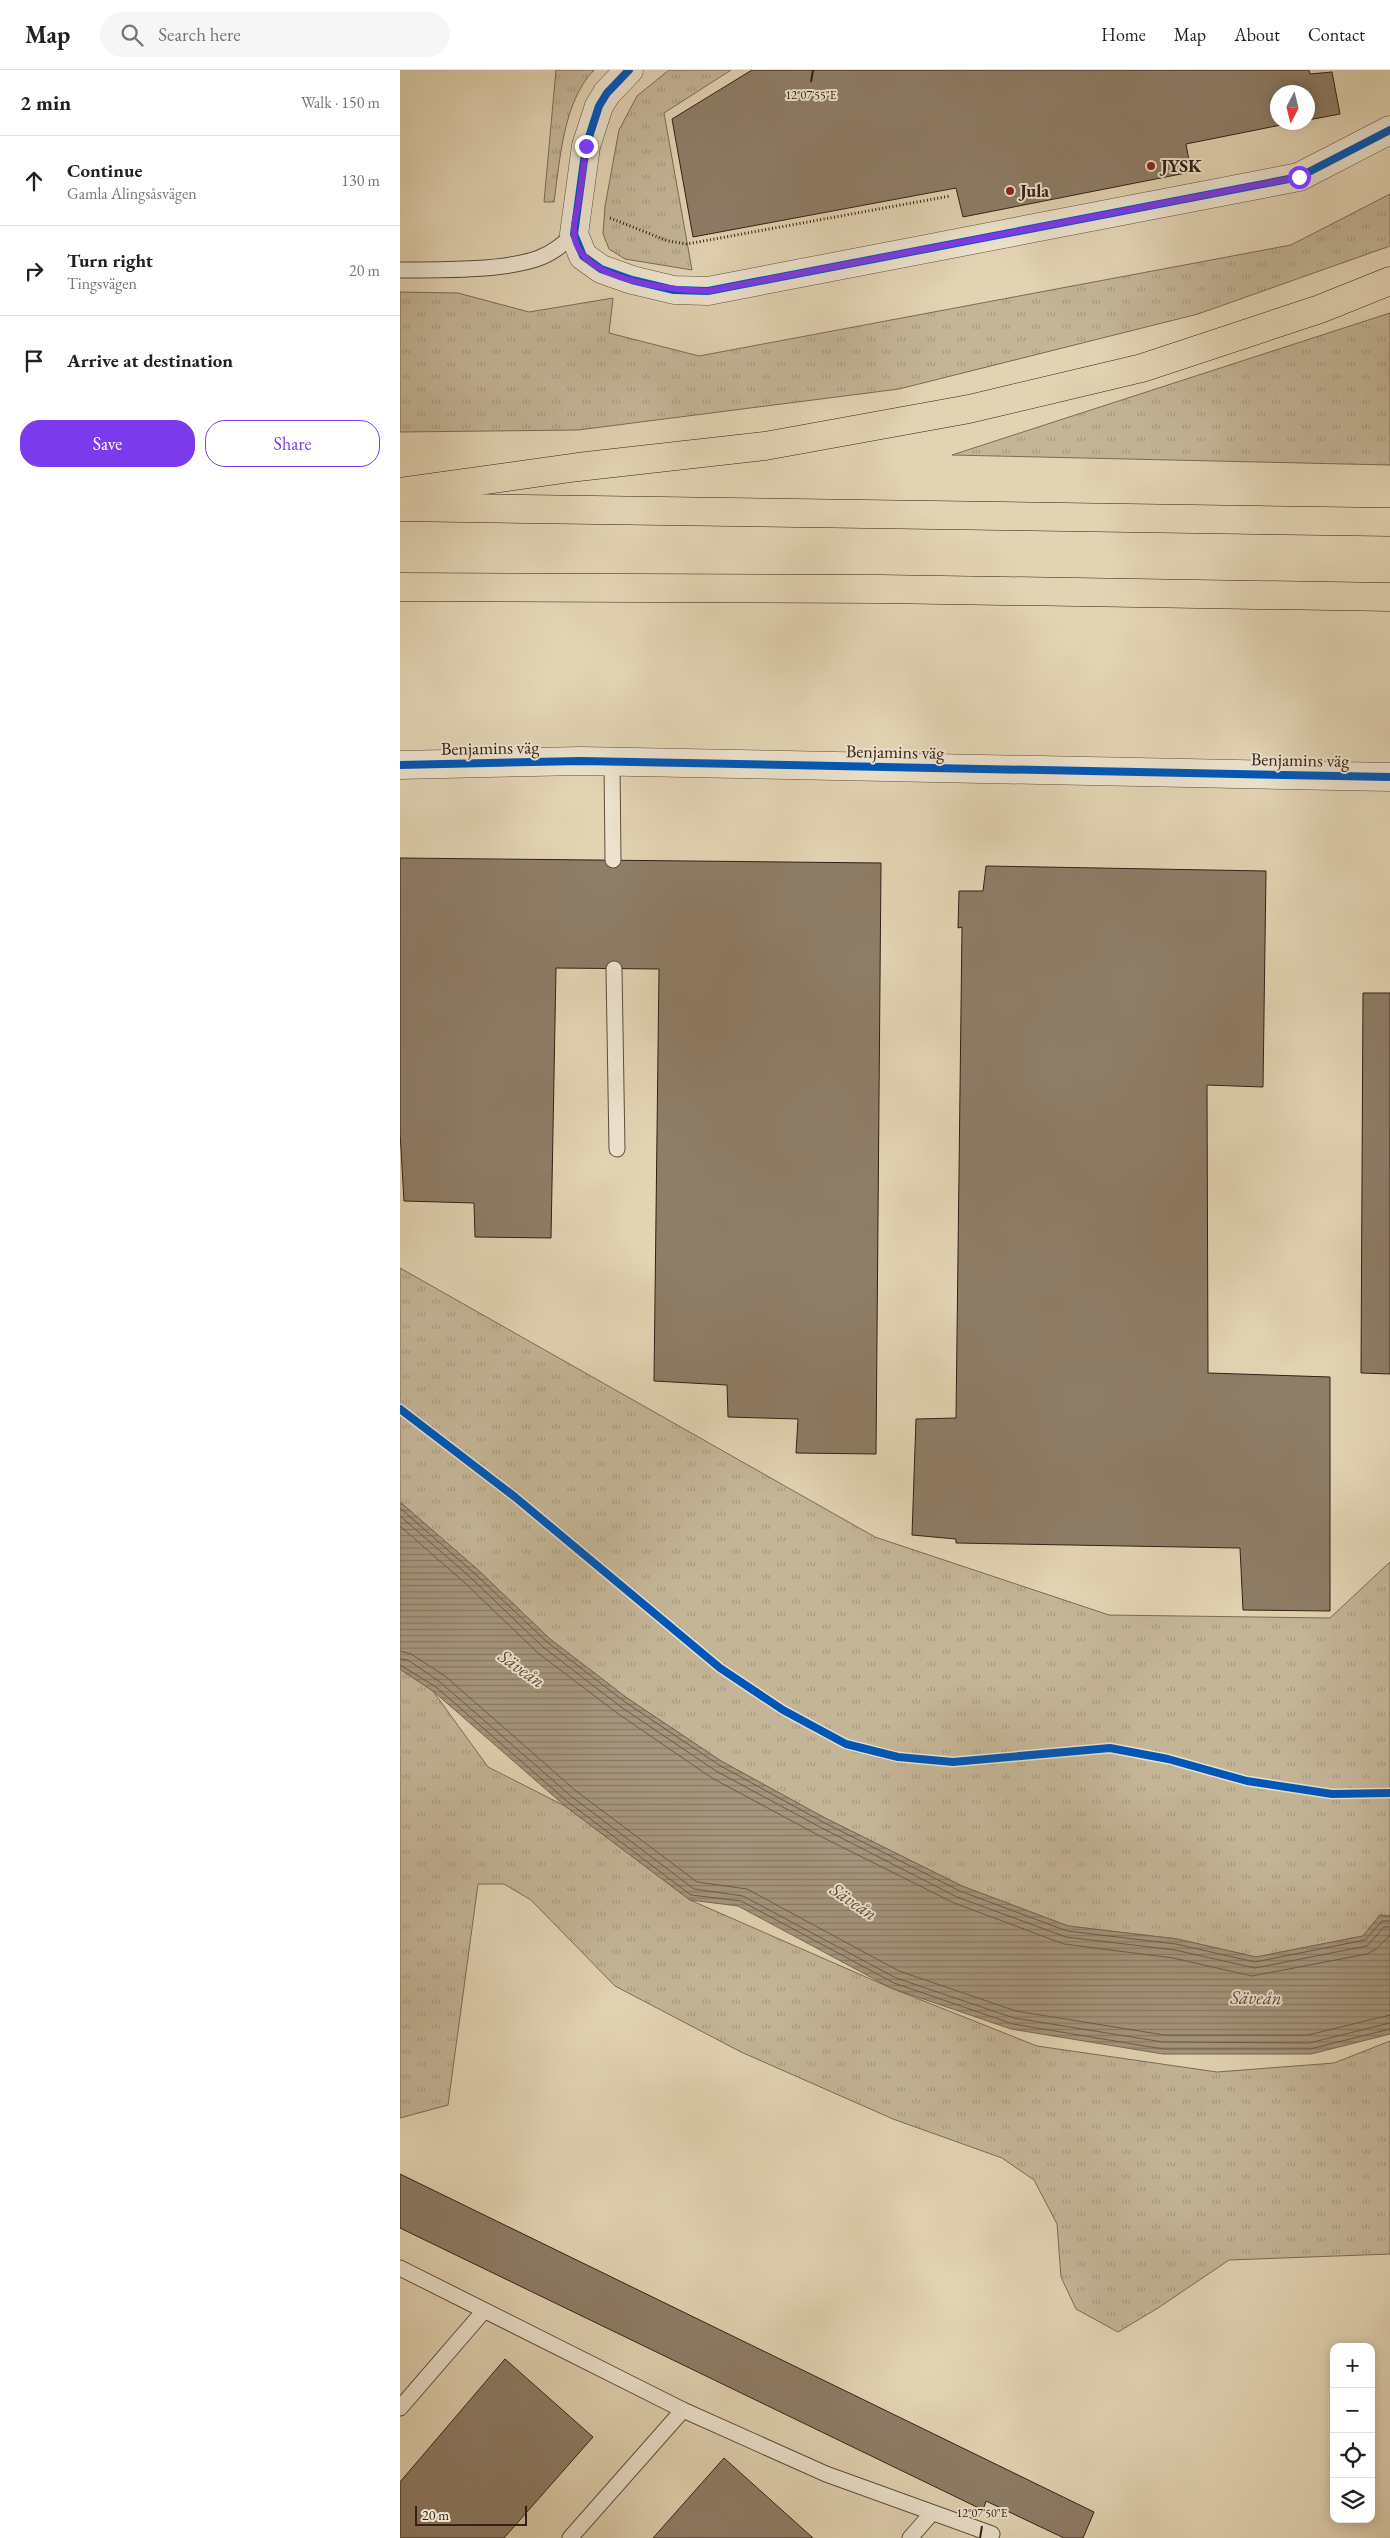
<!DOCTYPE html>
<meta charset="utf-8">
<style>
:root{--surface:#fff;--page:#f6f6f6;--text:#202124;--muted:#757577;--line:#e0e0e0;--accent:#7c3aed}
body{margin:0;font-family:"EB Garamond",serif;background:var(--page);color:var(--text)}
.controls{position:absolute;right:15px;bottom:15px;display:grid;overflow:hidden;border-radius:10px;box-shadow:0 2px 12px #0003}
.controls button{width:45px;height:45px;display:grid;place-items:center;padding:0;border:0;border-bottom:1px solid var(--line);background:var(--surface);color:var(--text);font:25px sans-serif}
.compass{position:absolute;left:870px;top:15px;width:45px;height:45px;border-radius:50%;background:var(--surface);box-shadow:0 2px 12px #0003;rotate:187deg}
.scale{position:absolute;left:15px;bottom:12px;width:112px;box-sizing:border-box;padding-left:5px;border:2px solid #332016;border-top:0;font-size:14px;line-height:18px;white-space:nowrap;color:#332016;-webkit-text-stroke:4px #ece2cd;paint-order:stroke}
.stop{position:absolute;width:15px;height:15px;margin:-11px;border:4px solid #7c3aed;border-radius:50%;background:#fff}
.stop.end{background:#7c3aed;border-color:#fff;box-shadow:0 1px 5px #0008}
.list{margin:0;padding:0;list-style:none}
h2{display:flex;justify-content:space-between;align-items:center;height:65px;margin:0;padding:0 20px;font-size:21px}
h2 small{font-size:16px;font-weight:400;color:var(--muted)}
.list li{display:grid;grid-template-columns:32px 1fr auto;gap:15px;align-items:center;box-sizing:border-box;height:90px;padding:0 20px;border-top:1px solid var(--line)}
.list b{display:block;font-size:19px;white-space:nowrap}
.list p{margin:0;font-size:16px;white-space:nowrap;color:var(--muted)}
.list em{font-size:16px;font-style:normal;color:var(--muted)}
.actions{display:flex;gap:10px;padding:15px 20px}
.actions a{flex:1;padding:11px 0;border:1px solid var(--accent);border-radius:20px;text-align:center;font-size:18px;color:var(--accent)}
.actions .main{background:var(--accent);color:#fff}
.icon{flex:none;width:28px;height:28px;fill:none;stroke:currentColor;stroke-width:2;stroke-linecap:round;stroke-linejoin:round}
.map{position:relative;flex:none;width:990px;height:2468px;overflow:hidden}
header{display:flex;align-items:center;gap:30px;box-sizing:border-box;height:70px;padding:0 25px;background:var(--surface);border-bottom:1px solid var(--line)}
header strong{font-size:24px}
nav{display:flex;gap:28px;margin-inline-start:auto;font-size:18px}
.search{width:350px;height:45px;background:var(--page);display:flex;align-items:center;gap:12px;box-sizing:border-box;padding:0 18px;border-radius:28px;color:var(--muted);font-size:19px}
main{display:flex}
aside{flex:1;background:var(--surface)}
.map>svg:first-child{display:block}
.grass{fill:url(#grass-tufts);stroke:#7c6a56}
.water{fill:url(#water-rules);stroke:#786754}
.lines{fill:none;stroke-linecap:round;stroke-linejoin:round}
.shore{stroke:#6c5b4a;stroke-width:1}
.building{fill:#8e7d67;stroke:#332016}
.service-casing{stroke:#5f4d3d;stroke-width:17}
.minor-casing{stroke:#5f4d3d;stroke-width:29}
.motorway-casing{stroke:#332016;stroke-width:29}
.path{stroke:#332016;stroke-width:3;stroke-dasharray:1 2.5;stroke-linecap:butt}
.service{stroke:#ece2cd;stroke-width:15}
.minor{stroke:#ece2cd;stroke-width:28}
.motorway{stroke:#e2d3b2;stroke-width:28}
.cycleway-casing{stroke:#ece2cd;stroke-width:11}
.cycleway{stroke:#0057b8;stroke-width:8}
.route{stroke:#7c3aed;stroke-width:6}
.ticks{fill:none;stroke:#332016;stroke-width:2}
.poi-dot{fill:#8f2418;stroke:#ece2cd;stroke-width:2}
.labels{text-anchor:middle;stroke-width:4;stroke-linejoin:round;paint-order:stroke}
.poi-label{font-size:18px;font-weight:bold;fill:#332016;stroke:#ece2cd;text-anchor:start}
.street-label{font-size:18px;fill:#332016;stroke:#ece2cd}
.water-label{font-size:19px;font-style:italic;fill:#5b493a;stroke:#ece2cd}
.ticks-label{font-size:12px;text-anchor:middle;fill:#332016;stroke:#ece2cd;stroke-width:4;stroke-linejoin:round;paint-order:stroke}
</style>
<header>
<strong>Map</strong>
<div class="search"><svg class="icon" aria-label="search" viewBox="0 0 24 24"><circle cx="10" cy="10" r="6"/><path d="M15 15l6 6"/></svg>Search here</div>
<nav><a>Home</a><a>Map</a><a>About</a><a>Contact</a></nav>
</header>
<main>
<aside>
<h2>2 min<small>Walk · 150 m</small></h2>
<ul class="list">
<li><svg class="icon" aria-label="ahead" viewBox="0 0 24 24"><path d="M12 20V5M6 11l6-6 6 6"/></svg><div><b>Continue</b><p>Gamla Alingsåsvägen</p></div><em>130 m</em></li>
<li><svg class="icon" aria-label="right" viewBox="0 0 24 24"><path d="M7 20v-9h11M14 6l5 5-5 5"/></svg><div><b>Turn right</b><p>Tingsvägen</p></div><em>20 m</em></li>
<li><svg class="icon" aria-label="arrive" viewBox="0 0 24 24"><path d="M6 21V4h12l-3 4 3 4H6"/></svg><div><b>Arrive at destination</b></div></li>
</ul>
<div class="actions"><a class="main">Save</a><a>Share</a></div>
</aside>
<div class="map">
<svg width="990" height="2468" viewBox="0 0 990 2468">
<defs>
<pattern id="grass-tufts" width="24" height="20" patternUnits="userSpaceOnUse" patternTransform="scale(1.25)"><rect width="24" height="20" fill="#c4b597"/><path d="M3 7l-1-3M5 7V3M7 7l1-3M15 17l-1-3M17 17v-4M19 17l1-3" fill="none" stroke="#a99b81"/></pattern>
<pattern id="water-rules" width="6" height="5" patternUnits="userSpaceOnUse" patternTransform="scale(1.25)"><rect width="6" height="5" fill="#a6967d"/><path d="M0 2.5h6" fill="none" stroke="#887a65"/></pattern>
</defs>
<rect width="100%" height="100%" fill="#e2d3b2"/>
<filter id="stains"><feTurbulence type="fractalNoise" baseFrequency=".004" numOctaves="4"/><feColorMatrix values="0 0 0 0 .2 0 0 0 0 .09 0 0 0 0 .02 0 0 0 .5 -.17"/></filter>
<radialGradient id="worn" r=".72"><stop offset=".6" stop-color="#630" stop-opacity="0"/><stop offset="1" stop-color="#630" stop-opacity=".3"/></radialGradient>
<g class="grass">
<path d="M156,0H194C163,32 160,90 154,132H144Z"/>
<polygon points="269,0 331,0 264,43 292,200 225,189 209,179 203,164 205,136 219,60 237,26"/>
<polygon points="990,124 990,176 798,244 499,319 178,360 0,362 0,222 58,223 129,242 213,228 209,263 299,286 891,175"/>
<polygon points="990,243 990,395 552,385"/>
<polygon points="0,1198 475,1467 709,1545 930,1548 990,1492 990,1846 980,1845 963,1866 856,1887 777,1869 668,1856 562,1816 425,1748 321,1691 227,1628 150,1569 77,1499 0,1432"/>
<polygon points="0,1599 33,1621 88,1697 165,1736 290,1830 491,1918 637,1976 817,2002 934,1993 990,1971 990,2184 829,2190 758,2238 718,2262 676,2239 661,2207 657,2154 634,2110 602,2088 493,2049 341,1982 215,1916 131,1830 104,1814 78,1814 48,2035 0,2048"/>
</g>
<polygon class="water" points="0,1432 77,1499 150,1569 227,1628 321,1691 425,1748 562,1816 668,1856 777,1869 856,1887 963,1866 980,1845 990,1846 990,1964 911,1984 763,1984 611,1959 491,1918 338,1836 290,1830 165,1736 33,1621 0,1599"/>
<g class="lines">
<g class="shore">
<polyline points="0,1438 74,1503 147,1572 225,1632 319,1695 423,1752 560,1821 667,1861 776,1874 855,1892 965,1870 982,1851 990,1851"/>
<polyline points="0,1446 70,1507 143,1577 221,1637 316,1701 420,1757 557,1827 666,1867 775,1880 855,1898 967,1876 984,1857 990,1857"/>
<polyline points="0,1456 65,1513 138,1583 217,1643 312,1708 416,1764 554,1833 664,1874 773,1888 852,1906 967,1884 976,1879 990,1865"/>
<polyline points="0,1581 11,1584 45,1606 176,1721 297,1812 347,1819 499,1901 616,1941 764,1965 908,1965 990,1945"/>
<polyline points="0,1589 8,1590 40,1612 172,1727 294,1819 343,1826 496,1908 614,1948 763,1972 909,1973 990,1953"/>
<polyline points="0,1595 36,1617 168,1732 291,1825 341,1831 494,1913 613,1954 763,1979 910,1979 990,1959"/>
</g>
</g>
<g class="building">
<polygon points="352,0 909,0 910,4 932,2 940,44 908,50 908,22 878,22 878,52 896,52 786,74 791,102 563,147 556,118 293,167 272,49"/>
<polygon points="0,788 481,793 476,1384 396,1383 398,1349 328,1347 327,1315 254,1311 259,899 156,898 151,1168 75,1167 74,1133 4,1131 0,1062"/>
<polygon points="586,796 866,801 863,1017 807,1015 808,1303 930,1307 930,1541 843,1540 840,1478 556,1473 556,1469 512,1465 516,1349 556,1348 562,857 558,858 559,821 583,821"/>
<polygon points="963,923 990,923 990,1304 961,1303"/>
<polygon points="0,2104 694,2442 683,2468 664,2468 586,2431 583,2440 0,2158"/>
<polygon points="105,2289 193,2367 104,2468 0,2468 0,2412"/>
<polygon points="324,2388 413,2468 253,2468"/>
</g>
<g class="lines">
<g class="service-casing">
<g id="service">
<path d="M0,200C39,200 104,201 139,188C153,183 163,174 174,164"/>
<polyline points="212,692 213,790"/>
<polyline points="214,899 217,1079"/>
<polyline points="0,2198 283,2340 426,2404 592,2464"/>
<polyline points="0,2338 83,2242"/>
<polyline points="170,2468 283,2340"/>
<polyline points="510,2468 532,2443"/>
</g>
</g>
<g class="minor-casing">
<g id="minor">
<polyline points="229,0 207,23 199,36 186,76 174,164 183,186 201,199 232,210 274,220 308,221 899,107 990,60"/>
<polyline points="0,695 181,691 990,707"/>
</g>
</g>
<g class="motorway-casing">
<g id="motorway">
<polyline points="0,422 178,397 365,376 569,339 742,298 920,239 990,211"/>
<polyline points="0,437 990,452"/>
<polyline points="0,517 481,519 990,527"/>
</g>
</g>
<polyline class="path" points="210,148 268,171 287,174 550,126"/>
<use href="#service" class="service"/>
<use href="#minor" class="minor"/>
<use href="#motorway" class="motorway"/>
<g class="cycleway-casing">
<g id="cycleway">
<polyline points="229,0 207,23 199,36 186,76 174,164 183,186 201,199 232,210 274,220 308,221 899,107 990,60"/>
<polyline points="0,695 181,691 990,707"/>
<polyline points="0,1339 115,1427 320,1598 383,1640 446,1674 498,1687 553,1692 710,1678 768,1689 847,1711 932,1724 990,1723"/>
</g>
</g>
<use href="#cycleway" class="cycleway"/>
</g>
<g class="lines">
<path class="route" d="M186,76C184,96 181,116 178,136C176,145 173,155 174,163C176,211 272,220 308,221L899,107"/>
</g>
<path class="ticks" d="M411,12L413,0M580,2468L582,2456"/>
<g class="poi-dot">
<circle cx="751" cy="96" r="5"/>
<circle cx="610" cy="121" r="5"/>
</g>
<g class="labels">
<g class="poi-label">
<text x="761" y="102">JYSK</text>
<text x="620" y="127">Jula</text>
</g>
<g class="street-label">
<text transform="translate(90 678) rotate(-1)" y="6">Benjamins väg</text>
<text transform="translate(495 682) rotate(1)" y="6">Benjamins väg</text>
<text transform="translate(900 690) rotate(1)" y="6">Benjamins väg</text>
</g>
<g class="water-label">
<text transform="translate(122 1598) rotate(35)" y="7">Säveån</text>
<text transform="translate(454 1831) rotate(34)" y="7">Säveån</text>
<text transform="translate(856 1927) rotate(1)" y="7">Säveån</text>
</g>
</g>
<g class="ticks-label">
<text x="411" y="29">12°07'55"E</text>
<text x="582" y="2447">12°07'50"E</text>
</g>
<rect width="100%" height="100%" filter="url(#stains)"/>
<rect width="100%" height="100%" fill="url(#worn)"/>
</svg>
<div class="controls">
<button>+</button>
<button>−</button>
<button><svg class="icon" aria-label="locate" viewBox="0 0 24 24"><circle cx="12" cy="12" r="6"/><path d="M12 2v4M12 18v4M2 12h4M18 12h4"/></svg></button>
<button><svg class="icon" aria-label="layers" viewBox="0 0 24 24"><path d="M12 4l9 5-9 5-9-5zM3 14l9 5 9-5"/></svg></button>
</div>
<svg class="compass" viewBox="-18 -18 36 36"><path d="M0-13l5 13h-10z" fill="#e53935"/><path d="M0 13l5-13h-10z" fill="#757577"/></svg>
<div class="scale">20 m</div>
<div class="stop" style="left:899px;top:107px"></div>
<div class="stop end" style="left:186px;top:76px"></div>
</div>
</main>
